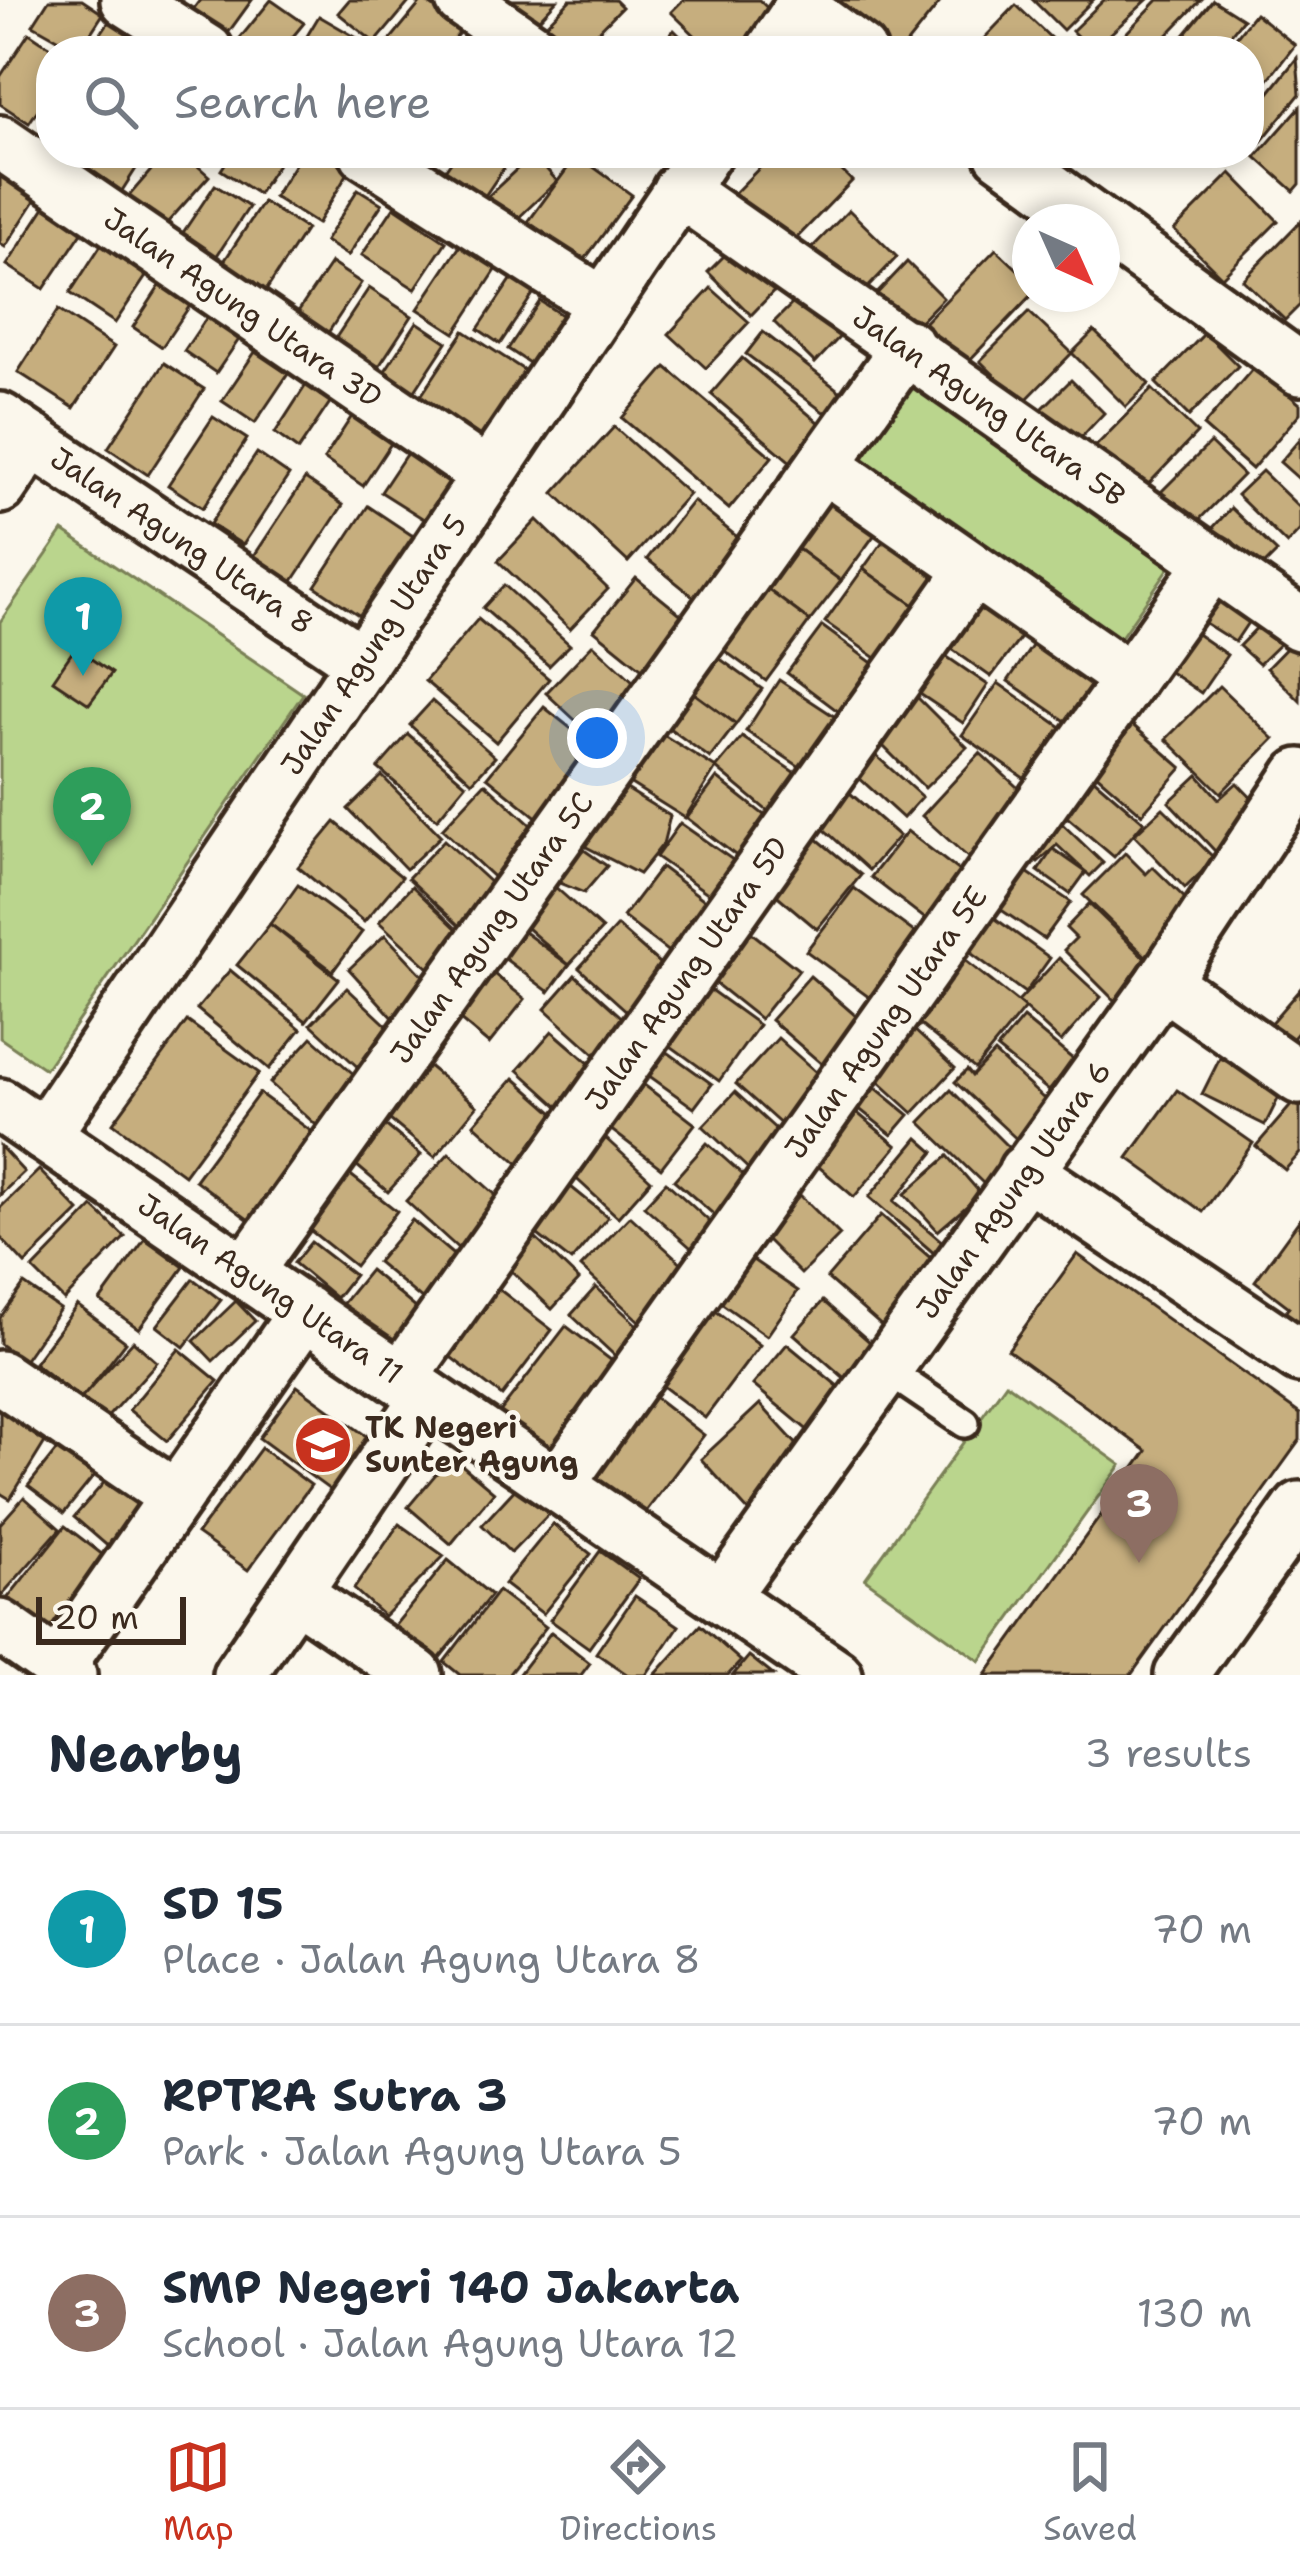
<!DOCTYPE html>
<meta charset="utf-8">
<style>
:root{--surface:#fff;--page:#f6f6f7;--text:#1f2937;--muted:#747a83;--line:#e0e1e3;--accent:#c8321e}
body{margin:0;font-family:"Shantell Sans",sans-serif;background:var(--page);color:var(--text)}
.compass{position:absolute;left:1012px;top:204px;width:108px;height:108px;border-radius:50%;background:var(--surface);box-shadow:0 6px 18px #0003;rotate:135deg}
.scale{position:absolute;left:36px;bottom:30px;width:150px;box-sizing:border-box;padding-left:12px;border:6px solid #3b2a1e;border-top:0;font-size:33px;line-height:42px;white-space:nowrap;color:#3b2a1e;-webkit-text-stroke:9px #fbf7ec;paint-order:stroke}
.you{position:absolute;left:597px;top:738px;width:42px;height:42px;margin:-30px;border:9px solid #fff;border-radius:50%;background:#1a73e8;box-shadow:0 0 0 18px #1a73e833}
.badge{display:grid;place-items:center;width:78px;height:78px;border-radius:50%;background:var(--accent);color:#fff;font-size:39px;font-weight:700}
.pin{position:absolute;translate:-50% -99px;filter:drop-shadow(0 3px 6px #0008)}
.pin::after{content:'';position:absolute;top:63px;width:42px;height:36px;background:inherit;clip-path:polygon(0 0,100% 0,50% 100%)}
.list{margin:0;padding:0;list-style:none}
h2{display:flex;justify-content:space-between;align-items:center;height:156px;margin:0;padding:0 48px;font-size:51px}
h2 small{font-size:39px;font-weight:400;color:var(--muted)}
.list li{display:grid;grid-template-columns:78px 1fr auto;gap:36px;align-items:center;box-sizing:border-box;height:192px;padding:0 48px;border-top:3px solid var(--line)}
.list b{display:block;font-size:45px;white-space:nowrap}
.list p{margin:0;font-size:39px;white-space:nowrap;color:var(--muted)}
.list em{font-size:39px;font-style:normal;color:var(--muted)}
.icon{flex:none;width:66px;height:66px;fill:none;stroke:currentColor;stroke-width:2;stroke-linecap:round;stroke-linejoin:round}
.map{position:relative;flex:none;width:1300px;height:1675px;overflow:hidden}
.search{position:absolute;background:var(--surface);box-shadow:0 6px 18px #0003;left:36px;right:36px;top:36px;height:132px;display:flex;align-items:center;gap:30px;box-sizing:border-box;padding:0 42px;border-radius:48px;color:var(--muted);font-size:45px}
.sheet{height:732px;background:var(--surface)}
nav{display:flex;justify-content:space-around;align-items:center;box-sizing:border-box;height:168px;border-top:3px solid var(--line);background:var(--surface);font-size:33px;color:var(--muted)}
nav a{display:grid;justify-items:center;gap:6px}
nav .on{color:var(--accent)}
.map>svg:first-child{display:block}
.green{fill:#bad58d;stroke:#7a8056;stroke-width:3}
.building{fill:#c6ae7e;stroke:#3b2a1e;stroke-width:3}
.lines{fill:none;stroke-linecap:round;stroke-linejoin:round}
.lane-casing{stroke:#3b2a1e;stroke-width:36}
.street-casing{stroke:#3b2a1e;stroke-width:60}
.lane{stroke:#fbf7ec;stroke-width:27}
.street{stroke:#fbf7ec;stroke-width:51}
.labels{text-anchor:middle;stroke-width:9;stroke-linejoin:round;paint-order:stroke}
.street-label{font-size:30px;fill:#3b2a1e;stroke:#fbf7ec}
.poi-label{font-size:30px;font-weight:bold;fill:#3b2a1e;stroke:#fbf7ec;text-anchor:start}
</style>
<div class="map">
<svg width="1300" height="1675" viewBox="0 0 1300 1675">
<rect width="100%" height="100%" fill="#fbf7ec"/>
<filter id="ink" filterUnits="userSpaceOnUse"><feTurbulence type="fractalNoise" baseFrequency=".00833" numOctaves="2"/><feDisplacementMap in="SourceGraphic" scale="24" xChannelSelector="R" yChannelSelector="G"/><feConvolveMatrix kernelMatrix="1 2 1 2 8 2 1 2 1" color-interpolation-filters="sRGB"/></filter>
<g filter="url(#ink)">
<g class="green">
<polygon points="914,372 1178,555 1114,647 850,464"/>
<polygon points="63,531 303,694 45,1069 0,1038 0,622"/>
<polygon points="1006,1383 1121,1465 980,1661 865,1579"/>
</g>
<g class="building">
<polygon points="49,0 82,0 103,14 79,51 33,25"/>
<polygon points="200,0 252,0 215,51 179,28"/>
<polygon points="271,0 304,23 281,51 245,51 236,43"/>
<polygon points="349,0 411,0 375,43 338,13"/>
<polygon points="423,0 463,28 444,51 392,51 385,46"/>
<polygon points="503,0 557,0 526,33"/>
<polygon points="570,0 615,0 622,7 579,51 552,51 536,35"/>
<polygon points="683,0 759,0 783,23 755,51 711,51 671,12"/>
<polygon points="842,0 942,0 901,51 884,51 833,11"/>
<polygon points="1033,0 1093,0 1063,30"/>
<polygon points="1104,0 1147,0 1092,51 1072,31"/>
<polygon points="1158,0 1201,0 1152,51 1109,51"/>
<polygon points="1213,0 1243,19 1218,51 1171,51"/>
<polygon points="1016,5 1055,42 1047,51 972,51"/>
<polygon points="1255,13 1295,45 1249,104 1249,51 1225,51"/>
<polygon points="319,16 364,42 359,51 298,51"/>
<polygon points="112,17 137,34 125,51 89,51"/>
<polygon points="674,30 695,51 653,51"/>
<polygon points="29,33 56,51 51,51 51,90 29,123 0,104 0,77"/>
<polygon points="1297,58 1300,94 1251,154 1249,118"/>
<polygon points="1300,107 1300,184 1294,191 1256,157"/>
<polygon points="74,153 146,153 118,197 67,164"/>
<polygon points="166,153 183,153 209,176 150,242 116,211"/>
<polygon points="232,153 285,153 258,194 221,170"/>
<polygon points="302,153 338,153 354,163 317,224 274,197"/>
<polygon points="457,153 514,153 472,215 433,188"/>
<polygon points="774,153 824,153 852,181 785,250 731,197"/>
<polygon points="533,154 557,181 510,226 484,200"/>
<polygon points="577,155 632,195 583,262 528,222"/>
<polygon points="1231,173 1278,221 1222,277 1174,230"/>
<polygon points="0,176 36,199 5,247 0,244"/>
<polygon points="215,185 249,207 214,260 180,237"/>
<polygon points="358,189 382,204 348,256 325,241"/>
<polygon points="263,202 306,229 258,303 215,275"/>
<polygon points="45,207 83,231 44,289 7,265"/>
<polygon points="394,207 446,242 415,289 362,255"/>
<polygon points="849,210 897,257 854,302 805,255"/>
<polygon points="1300,222 1300,305 1285,320 1243,280"/>
<polygon points="739,241 782,283 751,315 708,272"/>
<polygon points="103,242 149,272 115,323 70,293"/>
<polygon points="462,243 498,267 455,333 418,309"/>
<polygon points="996,249 1030,281 1033,294 959,371 917,330"/>
<polygon points="907,262 943,298 906,336 870,301"/>
<polygon points="331,263 361,283 320,345 289,325"/>
<polygon points="517,271 539,285 500,344 478,329"/>
<polygon points="163,281 193,301 162,347 133,327"/>
<polygon points="369,288 412,316 368,383 325,354"/>
<polygon points="711,288 749,322 706,368 669,334"/>
<polygon points="808,288 848,328 815,363 774,322"/>
<polygon points="540,301 584,330 552,378 508,349"/>
<polygon points="58,310 114,347 74,408 18,372"/>
<polygon points="1029,312 1072,353 1023,403 980,361"/>
<polygon points="209,314 242,335 216,373 184,351"/>
<polygon points="417,322 447,342 409,400 379,380"/>
<polygon points="464,331 530,374 475,457 409,414"/>
<polygon points="1094,331 1149,384 1126,407 1072,353"/>
<polygon points="763,332 846,396 830,417 746,354"/>
<polygon points="1205,333 1238,366 1189,416 1156,383"/>
<polygon points="255,352 288,374 255,423 222,401"/>
<polygon points="742,358 825,428 794,465 711,394"/>
<polygon points="164,363 204,389 148,475 108,448"/>
<polygon points="1255,366 1300,404 1300,413 1252,469 1203,426"/>
<polygon points="666,367 772,457 729,509 622,418"/>
<polygon points="1071,380 1104,413 1075,444 1040,411"/>
<polygon points="306,385 331,401 298,450 275,433"/>
<polygon points="1152,389 1197,433 1136,497 1090,452"/>
<polygon points="354,413 394,439 363,486 324,459"/>
<polygon points="213,417 247,439 203,508 168,485"/>
<polygon points="614,427 689,494 628,562 554,493"/>
<polygon points="1300,439 1300,480 1280,462"/>
<polygon points="1210,443 1243,475 1190,529 1156,497"/>
<polygon points="411,447 467,484 438,528 381,492"/>
<polygon points="257,453 289,475 243,545 210,524"/>
<polygon points="1262,471 1300,508 1300,530 1287,544 1237,495"/>
<polygon points="827,478 884,522 841,581 782,537"/>
<polygon points="305,479 343,505 289,587 250,562"/>
<polygon points="693,501 747,545 700,602 647,559"/>
<polygon points="368,506 428,546 375,626 315,586"/>
<polygon points="1231,508 1277,552 1254,575 1209,532"/>
<polygon points="537,520 608,589 570,629 498,561"/>
<polygon points="891,530 959,578 931,617 863,569"/>
<polygon points="782,537 841,581 810,621 752,578"/>
<polygon points="863,569 931,617 893,670 825,622"/>
<polygon points="636,578 699,629 657,681 594,630"/>
<polygon points="752,578 810,621 766,681 707,638"/>
<polygon points="1207,578 1257,609 1235,642 1186,611"/>
<polygon points="504,585 570,645 549,666 483,608"/>
<polygon points="973,587 1029,627 991,677 935,637"/>
<polygon points="1274,610 1294,630 1259,664 1239,646"/>
<polygon points="478,619 549,679 496,742 425,681"/>
<polygon points="1178,621 1227,655 1201,693 1151,659"/>
<polygon points="822,626 890,676 855,724 787,673"/>
<polygon points="1045,627 1114,675 1077,729 1008,681"/>
<polygon points="1300,634 1300,701 1267,668"/>
<polygon points="593,644 649,696 602,745 546,693"/>
<polygon points="75,648 112,673 89,704 53,680"/>
<polygon points="705,648 762,689 736,724 680,683"/>
<polygon points="934,648 988,685 963,723 908,686"/>
<polygon points="779,680 852,728 818,779 746,731"/>
<polygon points="680,683 736,724 710,758 654,717"/>
<polygon points="998,683 1074,736 1038,788 962,735"/>
<polygon points="1219,686 1274,739 1221,793 1166,739"/>
<polygon points="911,691 967,747 925,788 869,732"/>
<polygon points="432,701 495,757 472,782 410,725"/>
<polygon points="544,707 603,754 545,824 487,777"/>
<polygon points="1120,714 1182,768 1142,814 1080,760"/>
<polygon points="654,729 716,768 685,818 623,779"/>
<polygon points="408,734 466,784 437,819 378,768"/>
<polygon points="742,737 813,785 782,823 716,768"/>
<polygon points="862,743 922,797 903,818 844,764"/>
<polygon points="980,753 1029,798 972,861 922,816"/>
<polygon points="1078,765 1144,822 1114,857 1048,801"/>
<polygon points="1198,775 1219,799 1237,783 1268,815 1228,865 1169,802"/>
<polygon points="382,776 441,836 406,869 348,809"/>
<polygon points="609,778 670,816 663,844 639,874 565,836"/>
<polygon points="717,778 782,829 752,868 687,818"/>
<polygon points="834,779 899,836 869,870 805,812"/>
<polygon points="485,783 544,837 501,884 442,829"/>
<polygon points="1163,808 1215,859 1185,888 1134,835"/>
<polygon points="1054,816 1103,863 1090,876 1057,845 1038,862 1021,845"/>
<polygon points="335,822 402,877 364,922 298,867"/>
<polygon points="680,823 753,874 729,908 656,857"/>
<polygon points="805,829 861,875 817,929 761,882"/>
<polygon points="907,831 972,881 937,928 871,877"/>
<polygon points="444,840 505,896 469,935 408,878"/>
<polygon points="577,845 607,866 584,893 557,882 548,867"/>
<polygon points="1053,849 1086,872 1070,894 1038,871"/>
<polygon points="1125,853 1146,874 1153,867 1198,911 1150,960 1083,895"/>
<polygon points="1015,864 1071,902 1044,939 988,901"/>
<polygon points="661,867 723,914 684,964 623,917"/>
<polygon points="544,877 602,929 569,965 511,914"/>
<polygon points="298,885 362,932 333,971 270,924"/>
<polygon points="412,886 463,935 430,969 379,922"/>
<polygon points="854,888 933,946 885,1009 806,951"/>
<polygon points="1089,904 1156,969 1120,1006 1064,950 1076,938 1066,928"/>
<polygon points="978,906 1050,958 1025,993 953,940"/>
<polygon points="734,919 799,970 760,1019 696,968"/>
<polygon points="508,920 569,965 549,992 489,947"/>
<polygon points="270,924 339,979 306,1021 237,965"/>
<polygon points="617,926 676,978 638,1021 579,968"/>
<polygon points="385,935 442,996 405,1031 349,969"/>
<polygon points="952,950 1025,1008 975,1069 903,1011"/>
<polygon points="1059,958 1101,997 1061,1042 1018,1002"/>
<polygon points="230,970 301,1029 269,1069 197,1009"/>
<polygon points="489,970 525,999 489,1044 453,1014"/>
<polygon points="575,975 638,1032 608,1066 545,1009"/>
<polygon points="810,976 871,1029 832,1073 771,1020"/>
<polygon points="701,983 759,1025 719,1081 661,1039"/>
<polygon points="347,988 397,1035 363,1072 311,1024"/>
<polygon points="1300,989 1300,1030 1289,1043 1268,1026"/>
<polygon points="1023,1018 1074,1060 1049,1091 997,1049"/>
<polygon points="187,1021 259,1073 184,1175 113,1123"/>
<polygon points="911,1027 955,1068 913,1113 868,1072"/>
<polygon points="552,1031 605,1077 570,1117 518,1070"/>
<polygon points="312,1037 367,1086 325,1133 270,1083"/>
<polygon points="778,1038 836,1090 794,1136 736,1084"/>
<polygon points="655,1043 712,1084 694,1108 638,1068"/>
<polygon points="994,1053 1056,1110 1023,1145 955,1082 967,1070 972,1076"/>
<polygon points="415,1055 477,1106 435,1157 373,1106"/>
<polygon points="1220,1058 1283,1089 1265,1125 1202,1094"/>
<polygon points="514,1078 571,1128 530,1174 474,1124"/>
<polygon points="635,1078 695,1124 661,1168 601,1122"/>
<polygon points="865,1079 909,1115 892,1135 848,1100"/>
<polygon points="951,1090 1016,1155 986,1186 920,1122"/>
<polygon points="1177,1090 1253,1143 1203,1212 1128,1158"/>
<polygon points="735,1092 790,1142 757,1177 703,1126"/>
<polygon points="259,1093 330,1145 265,1232 195,1180"/>
<polygon points="1300,1095 1300,1153 1285,1170 1256,1146"/>
<polygon points="855,1111 897,1146 854,1197 812,1161"/>
<polygon points="376,1117 421,1155 388,1192 343,1154"/>
<polygon points="602,1135 651,1180 618,1217 569,1172"/>
<polygon points="918,1138 934,1152 894,1201 945,1244 936,1255 869,1197"/>
<polygon points="707,1143 760,1190 727,1226 674,1180"/>
<polygon points="0,1146 24,1172 0,1195"/>
<polygon points="449,1153 516,1213 472,1261 406,1201"/>
<polygon points="948,1156 981,1194 938,1231 905,1194"/>
<polygon points="339,1166 397,1211 355,1266 297,1220"/>
<polygon points="39,1170 79,1211 25,1264 0,1237 0,1208"/>
<polygon points="666,1182 720,1231 698,1254 644,1206"/>
<polygon points="566,1183 608,1217 571,1261 529,1228"/>
<polygon points="800,1195 840,1235 801,1274 761,1234"/>
<polygon points="93,1207 125,1237 64,1300 33,1269"/>
<polygon points="881,1215 941,1267 886,1330 827,1278"/>
<polygon points="630,1216 688,1269 639,1321 581,1267"/>
<polygon points="1300,1219 1300,1349 1272,1330 1289,1307 1255,1281"/>
<polygon points="412,1220 470,1269 435,1310 377,1262"/>
<polygon points="530,1233 579,1280 552,1309 502,1262"/>
<polygon points="145,1239 184,1267 139,1329 100,1301"/>
<polygon points="311,1242 354,1275 336,1298 294,1263"/>
<polygon points="734,1247 798,1291 767,1336 704,1291"/>
<polygon points="1077,1254 1300,1414 1300,1440 1131,1675 986,1675 1147,1451 1008,1350"/>
<polygon points="370,1270 428,1318 388,1367 330,1319"/>
<polygon points="483,1277 552,1330 502,1396 432,1343"/>
<polygon points="193,1279 221,1300 184,1347 157,1326"/>
<polygon points="24,1284 60,1309 24,1361 0,1344 0,1318"/>
<polygon points="596,1287 650,1337 625,1365 571,1315"/>
<polygon points="236,1301 255,1321 213,1361 194,1341"/>
<polygon points="823,1301 879,1350 850,1383 794,1334"/>
<polygon points="707,1304 760,1345 705,1418 652,1378"/>
<polygon points="77,1305 126,1342 81,1400 34,1363"/>
<polygon points="566,1326 628,1373 555,1468 493,1421"/>
<polygon points="133,1341 157,1362 104,1421 80,1400"/>
<polygon points="787,1344 851,1397 817,1438 753,1385"/>
<polygon points="179,1349 218,1381 167,1441 129,1410"/>
<polygon points="297,1386 387,1451 349,1504 259,1438"/>
<polygon points="642,1387 704,1435 642,1517 580,1469"/>
<polygon points="10,1393 58,1421 10,1499 0,1493 0,1409"/>
<polygon points="760,1404 810,1459 751,1514 701,1459"/>
<polygon points="70,1433 106,1461 64,1513 28,1486"/>
<polygon points="261,1448 311,1485 248,1570 197,1534"/>
<polygon points="451,1456 494,1492 451,1544 408,1507"/>
<polygon points="121,1463 167,1503 120,1557 74,1517"/>
<polygon points="519,1485 549,1514 511,1553 482,1525"/>
<polygon points="24,1497 60,1529 0,1597 0,1524"/>
<polygon points="399,1524 444,1556 384,1616 354,1589"/>
<polygon points="553,1524 591,1554 543,1614 504,1584"/>
<polygon points="65,1526 124,1571 61,1651 2,1605"/>
<polygon points="600,1551 639,1579 589,1648 550,1620"/>
<polygon points="448,1560 491,1595 430,1670 387,1635"/>
<polygon points="498,1591 546,1627 508,1675 460,1675 444,1662"/>
<polygon points="635,1596 679,1626 646,1675 628,1675 596,1653"/>
<polygon points="700,1625 741,1661 728,1675 655,1675"/>
<polygon points="551,1632 590,1663 581,1675 518,1675"/>
<polygon points="749,1656 773,1675 733,1675"/>
</g>
<g class="lines">
<g class="lane-casing">
<polyline id="lane" points="885,1369 965,1423"/>
</g>
<g class="street-casing">
<g id="street">
<polyline points="127,0 207,51"/>
<polyline points="462,0 535,51"/>
<polyline points="801,8 860,51"/>
<polyline points="772,51 806,0"/>
<path id="s1" d="M0,142L487,475"/>
<polyline points="366,153 603,304"/>
<polyline points="1001,153 1096,222"/>
<path id="s2" d="M679,190L1300,624"/>
<polyline points="1102,226 1300,369"/>
<path id="s3" d="M0,419L362,662"/>
<polyline points="823,465 1130,679"/>
<polyline points="0,487 32,440"/>
<polyline points="1163,982 1300,1078"/>
<path id="s4" d="M0,1105L836,1675"/>
<path id="s5" d="M44,1135L705,153"/>
<polyline points="1025,1171 1300,1356"/>
<path id="s6" d="M246,1272L908,346"/>
<polyline points="0,1377 176,1497"/>
<path id="s7" d="M401,1378L973,570"/>
<path id="s8" d="M558,1485L1213,562"/>
<polyline points="295,1593 416,1675"/>
<path id="s9" d="M722,1597L1163,982L1300,775"/>
<polyline points="0,1626 70,1675"/>
<polyline points="58,1667 305,1312"/>
<polyline points="239,1675 428,1397"/>
<polyline points="1181,1675 1300,1508"/>
</g>
</g>
<use href="#lane" class="lane"/>
<use href="#street" class="street"/>
</g>
</g>
<defs>
<g id="school-disc" transform="scale(3)"><circle r="9.5" fill="#c8321e" stroke="#fbf7ec"/><path d="M0-5L7-2L0 1L-7-2ZM-4 1L0 2.5L4 1V4Q0 6-4 4Z" fill="#fff"/></g>
</defs>
<g fill-rule="evenodd">
<use href="#school-disc" x="323" y="1445"/>
</g>
<g class="labels">
<g class="street-label">
<text dy="10" stroke="none"><textPath href="#s1" startOffset="294">Jalan Agung Utara 3D</textPath></text>
<text dy="10" stroke="none"><textPath href="#s2" startOffset="378">Jalan Agung Utara 5B</textPath></text>
<text dy="10" stroke="none"><textPath href="#s3" startOffset="219">Jalan Agung Utara 8</textPath></text>
<text dy="10" stroke="none"><textPath href="#s5" startOffset="591">Jalan Agung Utara 5</textPath></text>
<text dy="10" stroke="none"><textPath href="#s6" startOffset="423">Jalan Agung Utara 5C</textPath></text>
<text dy="10" stroke="none"><textPath href="#s7" startOffset="495">Jalan Agung Utara 5D</textPath></text>
<text dy="10" stroke="none"><textPath href="#s8" startOffset="567">Jalan Agung Utara 5E</textPath></text>
<text dy="10" stroke="none"><textPath href="#s9" startOffset="501">Jalan Agung Utara 6</textPath></text>
<text dy="10" stroke="none"><textPath href="#s4" startOffset="327">Jalan Agung Utara 11</textPath></text>
</g>
<g class="poi-label">
<text x="365" y="1438">TK Negeri<tspan x="365" dy="34">Sunter Agung</tspan></text>
</g>
</g>
</svg>
<svg class="compass" viewBox="-18 -18 36 36"><path d="M0-13l5 13h-10z" fill="#e53935"/><path d="M0 13l5-13h-10z" fill="#747a83"/></svg>
<div class="scale">20 m</div>
<div class="you"></div>
<div class="pin badge" style="left:83px;top:676px;background:#0f9aa8">1</div>
<div class="pin badge" style="left:92px;top:866px;background:#2e9e5b">2</div>
<div class="pin badge" style="left:1139px;top:1563px;background:#8d6e63">3</div>
<div class="search"><svg class="icon" aria-label="search" viewBox="0 0 24 24"><circle cx="10" cy="10" r="6"/><path d="M15 15l6 6"/></svg>Search here</div>
</div>
<section class="sheet">
<h2>Nearby<small>3 results</small></h2>
<ul class="list">
<li><span class="badge" style="background:#0f9aa8">1</span><div><b>SD 15</b><p>Place · Jalan Agung Utara 8</p></div><em>70 m</em></li>
<li><span class="badge" style="background:#2e9e5b">2</span><div><b>RPTRA Sutra 3</b><p>Park · Jalan Agung Utara 5</p></div><em>70 m</em></li>
<li><span class="badge" style="background:#8d6e63">3</span><div><b>SMP Negeri 140 Jakarta</b><p>School · Jalan Agung Utara 12</p></div><em>130 m</em></li>
</ul>
</section>
<nav>
<a class="on"><svg class="icon" aria-label="map" viewBox="0 0 24 24"><path d="M3 6l6-2 6 2 6-2v14l-6 2-6-2-6 2zM9 4v14M15 6v14"/></svg>Map</a>
<a><svg class="icon" aria-label="directions" viewBox="0 0 24 24"><path d="M12 3l9 9-9 9-9-9zM9 14v-3h6M13 9l2 2-2 2"/></svg>Directions</a>
<a><svg class="icon" aria-label="saved" viewBox="0 0 24 24"><path d="M7 4h10v16l-5-4-5 4z"/></svg>Saved</a>
</nav>
